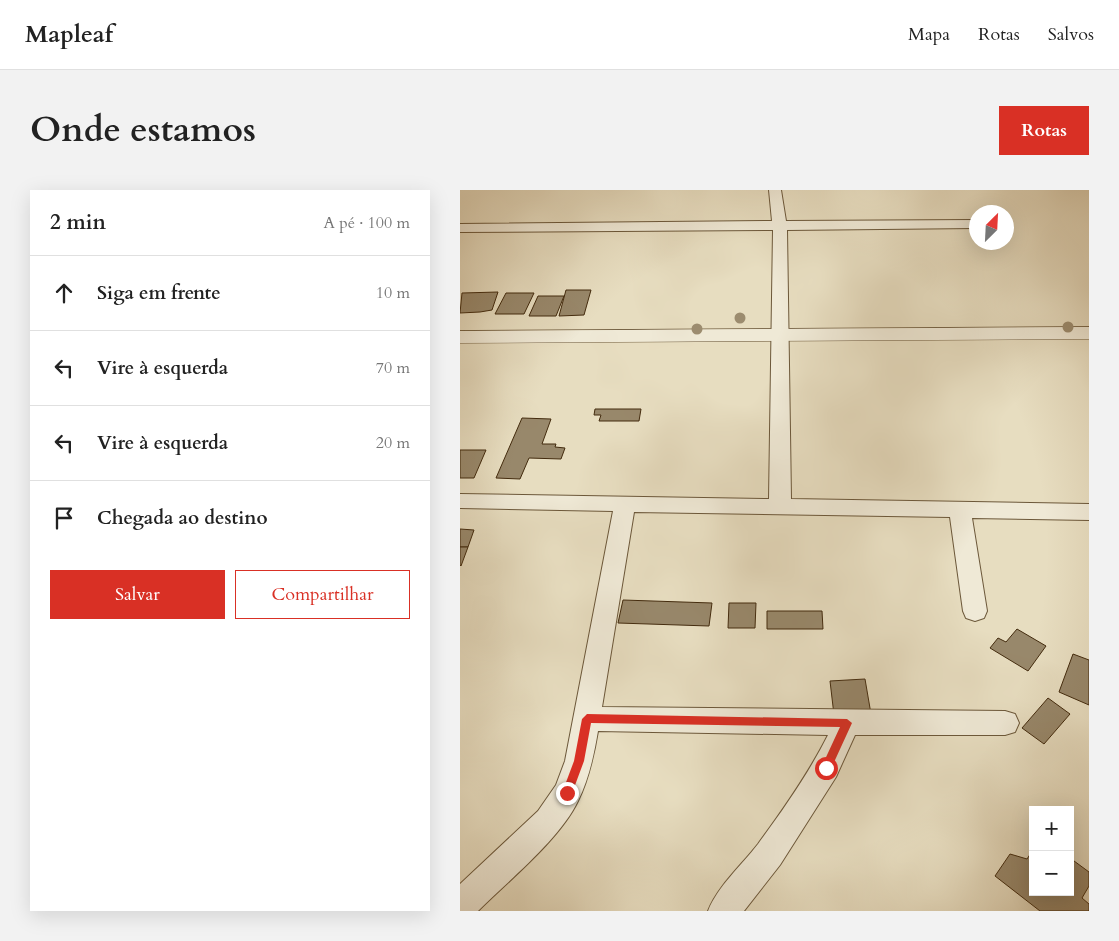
<!DOCTYPE html>
<html lang="pt">
<meta charset="utf-8">
<style>
:root{--surface:#fff;--page:#f2f2f2;--text:#222;--muted:#767676;--line:#e0e0e0;--accent:#d93025}
body{margin:0;font-family:Cardo,serif;background:var(--page);color:var(--text)}
.controls{position:absolute;right:15px;bottom:15px;display:grid;overflow:hidden;border-radius:0px;box-shadow:0 5px 20px #0002}
.controls button{width:45px;height:45px;display:grid;place-items:center;padding:0;border:0;border-bottom:1px solid var(--line);background:var(--surface);color:var(--text);font:25px sans-serif}
.compass{position:absolute;left:509px;top:15px;width:45px;height:45px;border-radius:50%;background:var(--surface);box-shadow:0 5px 20px #0002;rotate:24deg}
.stop{position:absolute;width:15px;height:15px;margin:-11px;border:4px solid #d93025;border-radius:50%;background:#fff}
.stop.end{background:#d93025;border-color:#fff;box-shadow:0 1px 5px #0008}
.list{margin:0;padding:0;list-style:none}
h2{display:flex;justify-content:space-between;align-items:center;height:65px;margin:0;padding:0 20px;font-size:21px}
h2 small{font-size:16px;font-weight:400;color:var(--muted)}
.list li{display:grid;grid-template-columns:32px 1fr auto;gap:15px;align-items:center;box-sizing:border-box;height:75px;padding:0 20px;border-top:1px solid var(--line)}
.list b{display:block;font-size:19px;white-space:nowrap}
.list em{font-size:16px;font-style:normal;color:var(--muted)}
.actions{display:flex;gap:10px;padding:15px 20px}
.actions a{flex:1;padding:11px 0;border:1px solid var(--accent);border-radius:0px;text-align:center;font-size:18px;color:var(--accent)}
.actions .main{background:var(--accent);color:#fff}
.icon{flex:none;width:28px;height:28px;fill:none;stroke:currentColor;stroke-width:2;stroke-linecap:round;stroke-linejoin:round}
.map{position:relative;flex:none;width:629px;height:721px;overflow:hidden;border-radius:0px}
header{display:flex;align-items:center;gap:30px;box-sizing:border-box;height:70px;padding:0 25px;background:var(--surface);border-bottom:1px solid var(--line)}
header strong{font-size:24px}
nav{display:flex;gap:28px;margin-inline-start:auto;font-size:18px}
.intro{display:flex;align-items:center;justify-content:space-between;box-sizing:border-box;height:120px;padding:0 30px}
h1{margin:0;font-size:35px}
.button{padding:12px 22px;border-radius:0px;background:var(--accent);color:#fff;font-size:18px;font-weight:700}
main{display:flex;gap:30px;padding:0 30px}
aside{flex:1;background:var(--surface);border-radius:0px;box-shadow:0 5px 20px #0002}
.map>svg:first-child{display:block}
.building{fill:#98886b;stroke:#432b0e}
.lines{fill:none;stroke-linecap:round;stroke-linejoin:round}
.minor-casing{stroke:#6c583a;stroke-width:2}
.tertiary-casing{stroke:#6c583a;stroke-width:1}
.minor{fill:#efe9d6;fill-rule:evenodd}
.tertiary{fill:#efe9d6;fill-rule:evenodd}
.tree{fill:#9c8c6f}
.route{fill:#d93025}
</style>
<header>
<strong>Mapleaf</strong>
<nav><a>Mapa</a><a>Rotas</a><a>Salvos</a></nav>
</header>
<div class="intro"><h1>Onde estamos</h1><a class="button">Rotas</a></div>
<main>
<aside>
<h2>2 min<small>A pé · 100 m</small></h2>
<ul class="list">
<li><svg class="icon" aria-label="ahead" viewBox="0 0 24 24"><path d="M12 20V5M6 11l6-6 6 6"/></svg><div><b>Siga em frente</b></div><em>10 m</em></li>
<li><svg class="icon" aria-label="left" viewBox="0 0 24 24"><path d="M17 20v-9H6M10 6l-5 5 5 5"/></svg><div><b>Vire à esquerda</b></div><em>70 m</em></li>
<li><svg class="icon" aria-label="left" viewBox="0 0 24 24"><path d="M17 20v-9H6M10 6l-5 5 5 5"/></svg><div><b>Vire à esquerda</b></div><em>20 m</em></li>
<li><svg class="icon" aria-label="arrive" viewBox="0 0 24 24"><path d="M6 21V4h12l-3 4 3 4H6"/></svg><div><b>Chegada ao destino</b></div></li>
</ul>
<div class="actions"><a class="main">Salvar</a><a>Compartilhar</a></div>
</aside>
<div class="map">
<svg width="629" height="721" viewBox="0 0 629 721">
<rect width="100%" height="100%" fill="#e7ddc0"/>
<filter id="stains"><feTurbulence type="fractalNoise" baseFrequency=".004" numOctaves="4"/><feColorMatrix values="0 0 0 0 .2 0 0 0 0 .09 0 0 0 0 .02 0 0 0 .5 -.17"/></filter>
<radialGradient id="worn" r=".72"><stop offset=".6" stop-color="#630" stop-opacity="0"/><stop offset="1" stop-color="#630" stop-opacity=".3"/></radialGradient>
<g class="building">
<polygon points="106,100 131,100 124,125 99,126"/>
<polygon points="38,102 32,120 20,122 0,123 2,103"/>
<polygon points="46,103 74,103 64,124 35,124"/>
<polygon points="78,106 104,106 96,126 69,126"/>
<polygon points="135,219 181,219 179,231 139,231 141,225 134,225"/>
<polygon points="62,228 91,229 82,254 96,254 95,257 105,258 101,269 69,268 60,289 36,288"/>
<polygon points="0,260 26,260 14,288 0,288"/>
<polygon points="0,339 14,340 8,357 0,357"/>
<polygon points="0,357 8,357 1,376 0,375"/>
<polygon points="163,410 252,413 249,436 158,433"/>
<polygon points="269,413 296,413 295,438 268,438"/>
<polygon points="307,421 362,421 363,439 307,439"/>
<polygon points="557,439 586,456 568,481 530,458 538,448 546,452"/>
<polygon points="613,464 629,470 629,515 599,502"/>
<polygon points="405,489 411,524 374,525 370,491"/>
<polygon points="588,508 610,524 584,554 562,538"/>
<polygon points="573,660 573,702 610,702 610,668 629,682 629,696 622,708 629,714 629,721 580,721 535,686 550,664 567,669"/>
</g>
<g class="lines">
<g class="minor-casing">
<path id="minor" d="M309,0H321L326,31L516,30V38L327,40L331,309L629,314V330L512,328L527,421L524,428L515,431L506,428L503,421L490,327L174,322L142,517L545,521L555,524L559,533L555,542L545,545H395L376,587L320,675L284,721H248C258,696 281,676 298,654C323,620 349,583 368,545L138,541C134,565 129,589 118,611C100,649 48,691 18,721H0V694L78,621L96,595L105,571L153,321L0,318V304L309,309L313,40L0,42V34L312,31Z"/>
</g>
<g class="tertiary-casing">
<polygon id="tertiary" points="629,137 629,149 0,153 0,141"/>
</g>
<use href="#minor" class="minor"/>
<use href="#tertiary" class="tertiary"/>
</g>
<g class="tree">
<circle cx="280" cy="128" r="5.5"/>
<circle cx="608" cy="137" r="5.5"/>
<circle cx="237" cy="139" r="5.5"/>
</g>
<polygon class="route" points="127,524 387,529 392,533 370,581 366,583 361,578 380,537 131,533 124,571 111,606 107,608 102,603 114,571 122,529"/>
<rect width="100%" height="100%" filter="url(#stains)"/>
<rect width="100%" height="100%" fill="url(#worn)"/>
</svg>
<div class="controls">
<button>+</button>
<button>−</button>
</div>
<svg class="compass" viewBox="-18 -18 36 36"><path d="M0-13l5 13h-10z" fill="#e53935"/><path d="M0 13l5-13h-10z" fill="#767676"/></svg>
<div class="stop" style="left:366px;top:578px"></div>
<div class="stop end" style="left:107px;top:603px"></div>
</div>
</main>
